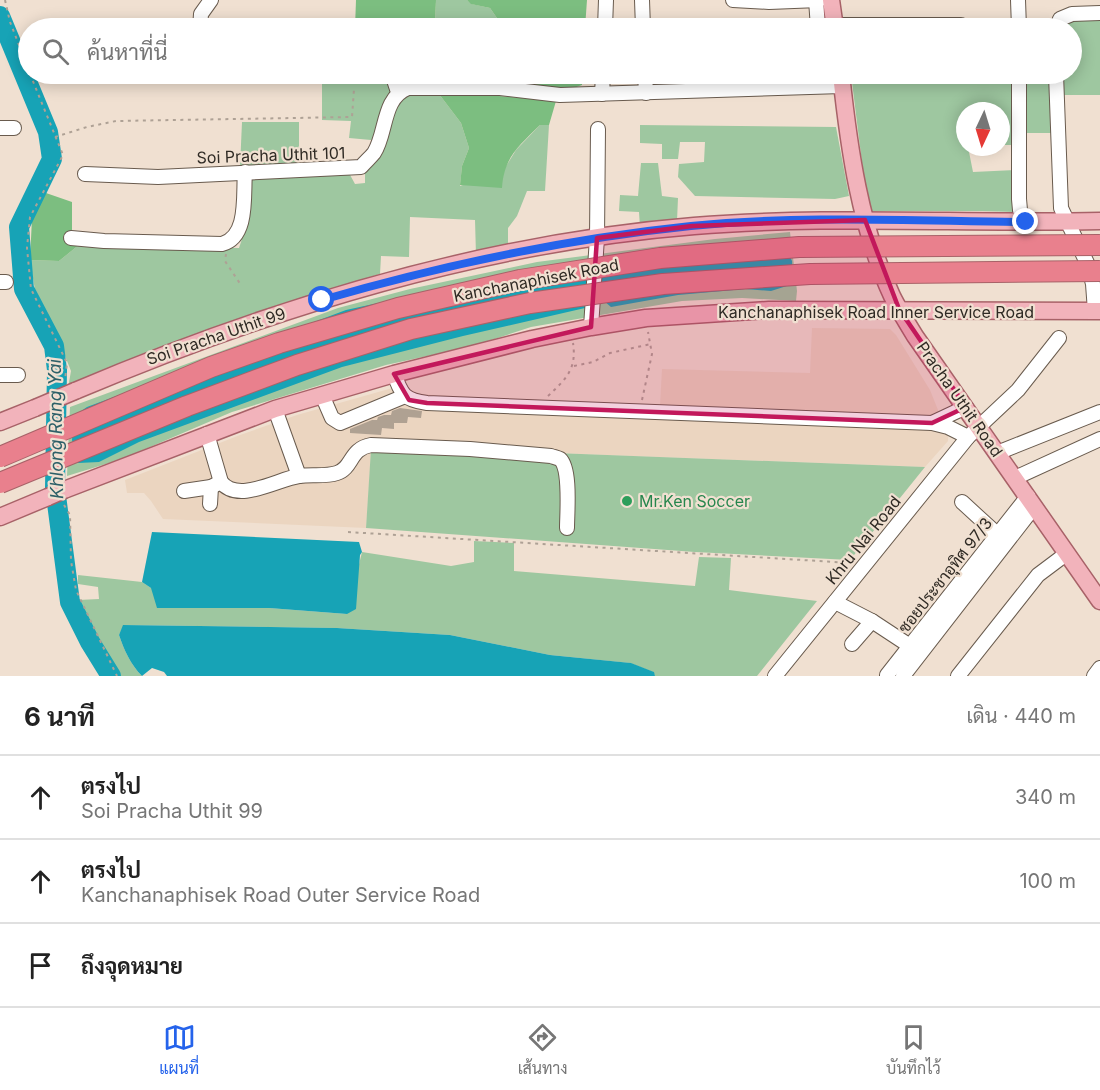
<!DOCTYPE html>
<html lang="th">
<meta charset="utf-8">
<style>
:root{--surface:#fff;--page:#f6f6f6;--text:#222;--muted:#767676;--line:#e0e0e0;--accent:#2563eb}
body{margin:0;font-family:Inter,Sarabun,sans-serif;background:var(--page);color:var(--text)}
.compass{position:absolute;left:956px;top:102px;width:54px;height:54px;border-radius:50%;background:var(--surface);box-shadow:0 3px 15px #0003;rotate:184deg}
.stop{position:absolute;width:18px;height:18px;margin:-14px;border:4px solid #2563eb;border-radius:50%;background:#fff}
.stop.end{background:#2563eb;border-color:#fff;box-shadow:0 2px 6px #0008}
.list{margin:0;padding:0;list-style:none}
h2{display:flex;justify-content:space-between;align-items:center;height:78px;margin:0;padding:0 24px;font-size:26px}
h2 small{font-size:20px;font-weight:400;color:var(--muted)}
.list li{display:grid;grid-template-columns:39px 1fr auto;gap:18px;align-items:center;box-sizing:border-box;height:84px;padding:0 24px;border-top:2px solid var(--line)}
.list b{display:block;font-size:22px;white-space:nowrap}
.list p{margin:0;font-size:20px;white-space:nowrap;color:var(--muted)}
.list em{font-size:20px;font-style:normal;color:var(--muted)}
.icon{flex:none;width:33px;height:33px;fill:none;stroke:currentColor;stroke-width:2;stroke-linecap:round;stroke-linejoin:round}
.map{position:relative;flex:none;width:1100px;height:676px;overflow:hidden}
.search{position:absolute;background:var(--surface);box-shadow:0 3px 15px #0003;left:18px;right:18px;top:18px;height:66px;display:flex;align-items:center;gap:15px;box-sizing:border-box;padding:0 21px;border-radius:33px;color:var(--muted);font-size:22px}
.sheet{height:330px;background:var(--surface)}
nav{display:flex;justify-content:space-around;align-items:center;box-sizing:border-box;height:84px;border-top:2px solid var(--line);background:var(--surface);font-size:16px;color:var(--muted)}
nav a{display:grid;justify-items:center;gap:3px}
nav .on{color:var(--accent)}
.map>svg:first-child{display:block}
.built{fill:#ebd5c0}
.green{fill:#9ec7a0}
.forest{fill:#7cbe80}
.water{fill:#17a3b6}
.lines{fill:none;stroke-linecap:round;stroke-linejoin:round}
.river{stroke:#17a3b6;stroke-width:20}
.building{fill:#afa192}
.minor-casing{stroke:#695b4e;stroke-width:16}
.major-casing{stroke:#a86268;stroke-width:19}
.path{stroke:#aea195;stroke-width:2;stroke-dasharray:3 4.5;stroke-linecap:butt}
.minor{stroke:#fff;stroke-width:14}
.major{stroke:#f2b3bb;stroke-width:16}
.major-bridge-casing{stroke:#a86268;stroke-width:19;stroke-linecap:butt}
.highway-bridge-casing{stroke:#a86268;stroke-width:22;stroke-linecap:butt}
.major-bridge{stroke:#f2b3bb;stroke-width:16}
.highway-bridge{stroke:#e9808d;stroke-width:20}
.route{stroke:#2563eb;stroke-width:8}
.marked{fill:#c2185b;fill-opacity:0.2;stroke:#c2185b;stroke-width:4.5;stroke-linejoin:round}
.leisure-dot{fill:#2e9e5b;stroke:#f0e0d1;stroke-width:2}
.labels{text-anchor:middle;stroke-width:4.5;stroke-linejoin:round;paint-order:stroke}
.street-label{font-size:16px;fill:#2f2a24;stroke:#f0e0d1}
.leisure-label{font-size:16px;fill:#27864d;stroke:#f0e0d1;text-anchor:start}
.water-label{font-size:18px;font-style:italic;fill:#2d6068;stroke:#f0e0d1}
</style>
<div class="map">
<svg width="1100" height="676" viewBox="0 0 1100 676">
<rect width="100%" height="100%" fill="#f0e0d1"/>
<polygon class="built" points="812,328 890,329 896,335 930,390 948,435 948,441 925,467 555,453 372,439 366,528 163,519 151,501 144,493 127,493 125,480 240,435 297,415 396,387 414,394 660,406 662,369 810,373"/>
<g class="green">
<polygon points="436,0 467,0 472,4 490,8 499,21 492,28 429,28 435,23"/>
<polygon points="1073,16 1100,17 1100,95 1062,95 1061,74 1072,74 1072,28 1060,28"/>
<polygon points="355,74 388,74 392,89 377,137 371,140 349,138 351,121 322,120 322,84 355,84"/>
<polygon points="398,74 467,74 476,84 441,81 405,83 399,82"/>
<polygon points="851,74 1015,75 1013,145 1001,145 1001,111 965,111 965,147 976,147 969,152 973,172 1015,170 1015,212 982,211 868,211"/>
<polygon points="1023,74 1052,74 1053,133 1023,133"/>
<polygon points="423,92 439,94 461,123 469,148 462,166 460,186 503,171 516,150 540,125 549,125 545,191 527,191 517,216 508,228 508,251 476,255 475,220 410,217 409,257 381,256 380,274 268,309 68,388 71,371 52,323 35,290 30,260 59,261 80,244 239,248 243,236 249,179 349,173 355,184 365,183 365,166 383,139 402,97"/>
<polygon points="242,122 299,122 299,167 240,167"/>
<polygon points="640,125 836,127 849,196 835,199 695,196 678,177 679,164 704,162 705,142 680,142 678,159 662,159 662,144 640,143"/>
<polygon points="641,163 658,163 662,196 678,198 677,221 640,227 639,212 619,211 620,195 638,196"/>
<polygon points="790,232 797,291 796,301 742,298 682,301 531,327 473,346 386,365 232,412 122,459 67,476 70,407 338,308 410,289 537,262 715,239"/>
<polygon points="371,449 551,462 555,464 555,453 925,467 850,560 695,552 366,528"/>
<path d="M474,541L514,543V571L695,586L699,557L731,558L729,590L817,601L757,676H655L653,672L630,663L550,655L450,635L337,628L124,625L119,635C124,650 131,665 142,676H113L90,630L78,600L99,599L98,587L78,584V575L142,582L151,588L269,608L347,614L362,552L451,566L474,562Z"/>
</g>
<g class="forest">
<polygon points="356,0 436,0 435,23 429,28 355,28"/>
<polygon points="467,0 587,0 585,28 492,28 499,21 490,8 471,4"/>
<polygon points="467,74 582,74 582,85 568,90 476,84"/>
<path d="M439,94H477L556,101L549,125H540C519,146 504,157 502,188L460,185L462,166L469,148L461,123Z"/>
<polygon points="46,193 72,202 72,231 80,244 59,261 30,260 32,218"/>
</g>
<g class="water">
<polygon points="783,241 792,261 793,284 771,291 745,289 678,295 611,307 604,301 601,282 603,261"/>
<polygon points="583,261 590,285 585,308 463,336 342,367 139,442 99,462 78,463 72,440 74,416 87,407 346,310 529,270"/>
<polygon points="152,532 359,542 362,552 360,555 356,609 347,614 269,608 157,608 151,588 142,582"/>
<path d="M123,625L337,628L450,635L550,655L631,663L654,672L655,676H167L164,672L152,668L142,676C131,665 124,650 119,635Z"/>
</g>
<g class="lines">
<polyline class="river" points="0,16 48,132 52,159 19,227 24,289 54,346 57,370 55,488 70,602 90,642 111,676"/>
</g>
<polygon class="building" points="400,408 422,411 421,418 408,417 407,423 394,423 394,429 382,428 381,435 350,433 350,429 372,420 377,420 378,417 384,415 391,415 392,411"/>
<g class="lines">
<g class="minor-casing">
<g id="minor">
<polyline points="642,0 643,28"/>
<polyline points="733,0 769,2 819,0"/>
<polyline points="816,0 818,28"/>
<polyline points="1018,0 1019,28"/>
<polyline points="835,25 961,25"/>
<polyline points="200,28 201,14 211,0"/>
<polyline points="605,28 606,0"/>
<polyline points="1057,28 1060,19 1072,14 1100,13"/>
<polyline points="392,74 398,92"/>
<polyline points="645,74 646,93"/>
<polyline points="1019,74 1019,199 1020,210 1026,222"/>
<polyline points="1056,74 1061,208 1088,265 1093,284 1095,311"/>
<polyline points="602,94 603,74"/>
<polyline points="0,128 14,128"/>
<path d="M85,174L158,177L361,167C365,162 370,158 374,153C387,133 382,98 408,88H500L560,95L842,86"/>
<path d="M71,238L104,241L222,244C249,237 243,194 245,172"/>
<polyline points="0,282 6,282"/>
<polyline points="591,327 597,238 598,129"/>
<path d="M394,374C402,395 404,400 427,403L932,423L966,407"/>
<polyline points="0,375 18,375"/>
<polyline points="322,395 332,418 340,423 405,396"/>
<polyline points="275,409 299,476"/>
<polyline points="932,423 948,427 968,437"/>
<path d="M207,434L221,482C238,504 278,479 299,476C311,474 325,477 337,473C353,468 349,449 371,445L470,449L551,456C554,457 558,458 560,459C571,469 567,513 567,528"/>
<polyline points="997,453 1100,412"/>
<polyline points="1015,478 1100,439"/>
<polyline points="184,491 211,487 221,482"/>
<polyline points="962,502 998,535"/>
<polyline points="210,504 211,487"/>
<polyline points="835,602 872,621 910,646"/>
<polyline points="852,644 872,621"/>
<polyline points="887,675 1028,496"/>
<polyline points="775,676 968,437 1018,390 1059,338"/>
<polyline points="903,676 1034,507"/>
<polyline points="958,676 1038,575 1066,554"/>
<polyline points="1094,676 1100,668"/>
</g>
</g>
<g class="major-casing">
<g id="major">
<polyline points="831,0 835,28"/>
<path d="M841,74C849,149 860,227 892,296C899,310 907,323 915,336L1100,601"/>
<path d="M75,391C271,308 482,243 694,226C829,215 965,224 1100,221"/>
<polyline points="0,422 35,408"/>
<polyline points="64,490 275,409 394,374 532,339 591,327 646,318 769,310 1100,311"/>
<polyline points="0,517 48,497"/>
</g>
</g>
<g class="path">
<polyline points="5,0 10,22 28,68"/>
<polyline points="30,74 63,155 30,217 27,248 31,289 67,363 65,380"/>
<polyline points="55,137 87,127 116,121 352,117 354,89"/>
<polyline points="226,254 225,261 241,285"/>
<polyline points="574,366 593,362 610,353 651,344"/>
<path d="M548,396C566,379 577,369 573,343"/>
<polyline points="642,400 652,354 648,332"/>
<polyline points="64,505 70,515 71,561 76,590 117,676"/>
<polyline points="348,532 851,563"/>
</g>
<use href="#minor" class="minor"/>
<use href="#major" class="major"/>
<g class="major-bridge-casing">
<g id="major-bridge">
<polyline points="35,408 75,391"/>
<polyline points="48,497 64,490"/>
</g>
</g>
<g class="highway-bridge-casing">
<g id="highway-bridge">
<polyline points="0,457 211,367 279,343 398,308 520,280 660,258 799,247 1100,245"/>
<polyline points="0,483 187,406 297,365 411,329 530,303 663,284 810,274 1100,271"/>
</g>
</g>
<use href="#major-bridge" class="major-bridge"/>
<use href="#highway-bridge" class="highway-bridge"/>
</g>
<g class="lines">
<path class="route" d="M322,300C443,265 565,239 691,226C802,215 915,221 1026,222"/>
</g>
<path class="marked" d="M865,220L899,309L966,407L932,423L427,403L409,400L394,374L591,327L597,238L692,226Z"/>
<circle class="leisure-dot" cx="627" cy="501" r="6"/>
<g class="labels">
<g class="street-label">
<text transform="translate(271 155) rotate(-2)" y="6">Soi Pracha Uthit 101</text>
<text transform="translate(536 280) rotate(-11)" y="6">Kanchanaphisek Road</text>
<text x="876" y="318">Kanchanaphisek Road Inner Service Road</text>
<text transform="translate(216 336) rotate(-19)" y="6">Soi Pracha Uthit 99</text>
<text transform="translate(960 399) rotate(55)" y="6">Pracha Uthit Road</text>
<text transform="translate(863 540) rotate(-51)" y="6">Khru Nai Road</text>
<text transform="translate(945 575) rotate(-52)" y="6">ซอยประชาอุทิศ 97/3</text>
</g>
<g class="leisure-label">
<text x="639" y="507">Mr.Ken Soccer</text>
</g>
<g class="water-label">
<text transform="translate(56 429) rotate(-91)" y="6">Khlong Rang Yai</text>
</g>
</g>
</svg>
<svg class="compass" viewBox="-18 -18 36 36"><path d="M0-13l5 13h-10z" fill="#e53935"/><path d="M0 13l5-13h-10z" fill="#767676"/></svg>
<div class="stop" style="left:322px;top:300px"></div>
<div class="stop end" style="left:1026px;top:222px"></div>
<div class="search"><svg class="icon" aria-label="search" viewBox="0 0 24 24"><circle cx="10" cy="10" r="6"/><path d="M15 15l6 6"/></svg>ค้นหาที่นี่</div>
</div>
<section class="sheet">
<h2>6 นาที<small>เดิน · 440 m</small></h2>
<ul class="list">
<li><svg class="icon" aria-label="ahead" viewBox="0 0 24 24"><path d="M12 20V5M6 11l6-6 6 6"/></svg><div><b>ตรงไป</b><p>Soi Pracha Uthit 99</p></div><em>340 m</em></li>
<li><svg class="icon" aria-label="ahead" viewBox="0 0 24 24"><path d="M12 20V5M6 11l6-6 6 6"/></svg><div><b>ตรงไป</b><p>Kanchanaphisek Road Outer Service Road</p></div><em>100 m</em></li>
<li><svg class="icon" aria-label="arrive" viewBox="0 0 24 24"><path d="M6 21V4h12l-3 4 3 4H6"/></svg><div><b>ถึงจุดหมาย</b></div></li>
</ul>
</section>
<nav>
<a class="on"><svg class="icon" aria-label="map" viewBox="0 0 24 24"><path d="M3 6l6-2 6 2 6-2v14l-6 2-6-2-6 2zM9 4v14M15 6v14"/></svg>แผนที่</a>
<a><svg class="icon" aria-label="directions" viewBox="0 0 24 24"><path d="M12 3l9 9-9 9-9-9zM9 14v-3h6M13 9l2 2-2 2"/></svg>เส้นทาง</a>
<a><svg class="icon" aria-label="saved" viewBox="0 0 24 24"><path d="M7 4h10v16l-5-4-5 4z"/></svg>บันทึกไว้</a>
</nav>
